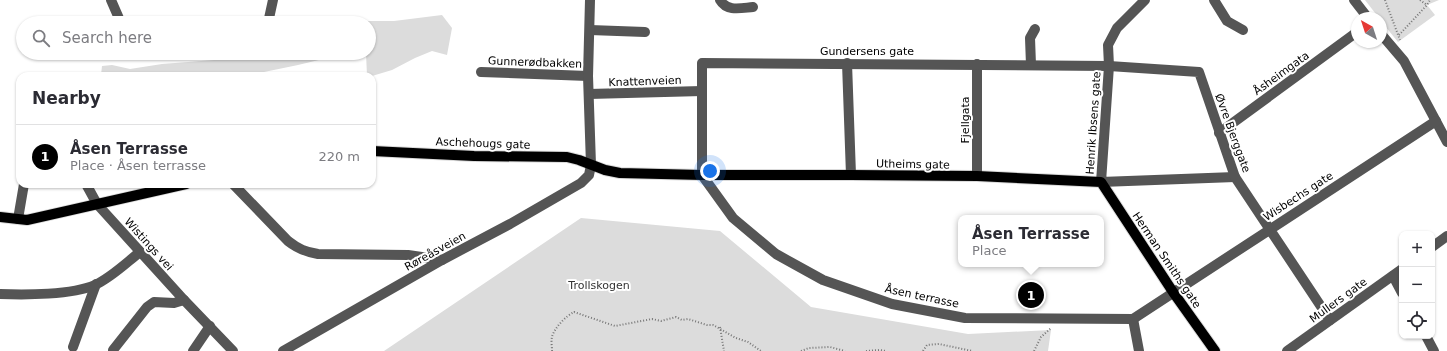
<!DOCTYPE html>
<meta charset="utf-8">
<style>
:root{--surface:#fff;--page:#f7f7f7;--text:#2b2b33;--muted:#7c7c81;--line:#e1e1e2;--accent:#000}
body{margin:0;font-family:"DejaVu Sans",sans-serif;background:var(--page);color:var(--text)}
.controls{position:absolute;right:12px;bottom:12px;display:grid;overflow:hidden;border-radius:8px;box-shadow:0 1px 3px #0004}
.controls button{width:36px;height:36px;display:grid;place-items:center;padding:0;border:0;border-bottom:1px solid var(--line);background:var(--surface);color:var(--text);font:20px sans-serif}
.compass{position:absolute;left:1351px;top:12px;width:36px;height:36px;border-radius:50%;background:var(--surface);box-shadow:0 1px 3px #0004;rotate:321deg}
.you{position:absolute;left:710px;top:171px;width:14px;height:14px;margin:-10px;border:3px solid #fff;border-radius:50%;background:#1a73e8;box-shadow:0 0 0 6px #1a73e833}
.badge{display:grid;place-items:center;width:26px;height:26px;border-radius:50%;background:var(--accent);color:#fff;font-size:13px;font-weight:700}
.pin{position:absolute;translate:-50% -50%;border:2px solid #fff;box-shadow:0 1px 4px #0006}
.popup{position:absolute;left:958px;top:215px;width:146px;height:52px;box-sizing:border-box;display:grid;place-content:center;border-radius:8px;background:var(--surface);filter:drop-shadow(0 1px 3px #0005);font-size:13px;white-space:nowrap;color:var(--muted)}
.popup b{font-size:15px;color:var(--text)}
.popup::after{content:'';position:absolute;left:50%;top:100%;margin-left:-8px;border:8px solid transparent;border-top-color:var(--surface)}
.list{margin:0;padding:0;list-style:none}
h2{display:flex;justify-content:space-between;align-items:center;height:52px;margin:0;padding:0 16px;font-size:17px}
h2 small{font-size:13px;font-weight:400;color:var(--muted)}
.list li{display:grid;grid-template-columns:26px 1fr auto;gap:12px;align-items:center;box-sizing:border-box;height:64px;padding:0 16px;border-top:1px solid var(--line)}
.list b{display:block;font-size:15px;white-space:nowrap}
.list p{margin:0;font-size:13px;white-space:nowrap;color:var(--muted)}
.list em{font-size:13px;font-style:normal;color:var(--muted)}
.icon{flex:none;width:22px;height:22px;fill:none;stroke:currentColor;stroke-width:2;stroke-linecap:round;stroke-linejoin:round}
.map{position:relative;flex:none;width:1447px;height:351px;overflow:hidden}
.search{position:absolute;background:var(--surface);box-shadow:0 1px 3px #0004;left:16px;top:16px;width:360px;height:44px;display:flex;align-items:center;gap:10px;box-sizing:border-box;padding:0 14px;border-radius:22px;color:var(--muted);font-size:15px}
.panel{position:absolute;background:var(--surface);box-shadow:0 1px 3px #0004;left:16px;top:72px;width:360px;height:116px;border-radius:12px}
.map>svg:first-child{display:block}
.green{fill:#dcdcdc}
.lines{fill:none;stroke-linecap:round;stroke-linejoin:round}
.major-casing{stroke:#dbdbdb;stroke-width:12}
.path{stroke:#777;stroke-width:2;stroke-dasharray:1 2;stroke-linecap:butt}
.minor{stroke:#555;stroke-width:10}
.major{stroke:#000;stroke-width:10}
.labels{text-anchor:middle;stroke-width:4;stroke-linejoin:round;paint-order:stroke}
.street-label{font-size:11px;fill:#000;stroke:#fff}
.park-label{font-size:11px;fill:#333;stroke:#fff}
</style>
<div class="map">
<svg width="1447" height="351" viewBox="0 0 1447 351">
<rect width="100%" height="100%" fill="#fff"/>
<g class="green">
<polygon points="1365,0 1439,0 1427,5 1435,15 1398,42 1381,21 1381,18 1379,18"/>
<polygon points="442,15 452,28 447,55 432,51 415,58 392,70 372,76 367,76 366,53 369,53 369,23 339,23 351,21 394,21"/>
<polygon points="253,53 348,53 298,65 264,72 256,76 101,75 102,66 112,65 130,69 162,64 240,58"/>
<polygon points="581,218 720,231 811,307 968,334 1051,330 1048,351 384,351"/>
</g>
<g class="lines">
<g class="major-casing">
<g id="major">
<polyline points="372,151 474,156 567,157 579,160 605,170 620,173 702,175 851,175 977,176 1101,182 1173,292 1215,351"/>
<polyline points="0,217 27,220 186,184"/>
</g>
</g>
<g class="path">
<polyline points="1385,0 1400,40"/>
<polyline points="1420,0 1427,5"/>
<polyline points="1399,35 1427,5 1430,0"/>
<polyline points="720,327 724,351"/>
<path d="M552,351C552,347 551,341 552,337C554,328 566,316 574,312L615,326L652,319L661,321L676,317L682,320L688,319L707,325H713L736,338L748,342L761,351"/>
<polyline points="801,351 809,348 830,347 845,351"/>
<polyline points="866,351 880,350 886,351"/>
<polyline points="923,351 927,345 939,344 972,351"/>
<polyline points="1034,351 1041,337 1051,328"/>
</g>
<g class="minor">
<polyline points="111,0 121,23"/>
<path d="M720,0C727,12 741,8 753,7"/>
<polyline points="1145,0 1117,28 1108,45 1109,66 1101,182 1235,177"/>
<polyline points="1214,0 1227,21 1243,30"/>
<polyline points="1354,0 1368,18"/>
<polyline points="268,23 273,0"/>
<polyline points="590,30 645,32"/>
<polyline points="1381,34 1404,61 1447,142"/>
<polyline points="847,63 851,175"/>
<polyline points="1031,65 1030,38 1035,29"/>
<polyline points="481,72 588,76"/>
<polyline points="589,94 702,91"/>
<polyline points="1219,133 1357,32"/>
<polyline points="977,176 977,64"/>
<polyline points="86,184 97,204 184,300 233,351"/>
<path d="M233,184L288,241C298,249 306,252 318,254L408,255L442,260"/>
<polyline points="18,219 24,184"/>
<polyline points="1432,247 1447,236"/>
<polyline points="1393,276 1402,293"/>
<path d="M0,294C25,295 72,295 95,285C112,277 126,263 140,252"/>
<polyline points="1133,319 1139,351"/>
<polyline points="1330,320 1235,177 1199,72 1109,66 702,63 702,175 733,218 776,254 823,280 892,304 965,318 1133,319 1436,121"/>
<polyline points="1426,336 1434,351"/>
<polyline points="73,347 96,284"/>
<polyline points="113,350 147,307 154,302 174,303 184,300"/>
<polyline points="193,351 210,326"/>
<polyline points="283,351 442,260 510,224 581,183 589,175 591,165 588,76 590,0"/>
<polyline points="1287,351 1402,269"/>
</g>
<use href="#major" class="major"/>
</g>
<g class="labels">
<g class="street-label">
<text x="867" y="55">Gundersens gate</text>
<text transform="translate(535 62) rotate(2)" y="4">Gunnerødbakken</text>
<text transform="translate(1281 73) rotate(-36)" y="4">Åsheimgata</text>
<text transform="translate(645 81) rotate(-2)" y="4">Knattenveien</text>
<text transform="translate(965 120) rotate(-90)" y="4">Fjellgata</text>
<text transform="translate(1093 123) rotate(-86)" y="4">Henrik Ibsens gate</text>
<text transform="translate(1233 133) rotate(70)" y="4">Øvre Bjerggate</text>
<text transform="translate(483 143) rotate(2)" y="4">Aschehougs gate</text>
<text transform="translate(913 164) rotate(1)" y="4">Utheims gate</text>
<text transform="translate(1298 196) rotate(-33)" y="4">Wisbechs gate</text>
<text transform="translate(149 244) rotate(48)" y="4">Wistings vei</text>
<text transform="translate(435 251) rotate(-29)" y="4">Røreåsveien</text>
<text transform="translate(1167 260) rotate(56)" y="4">Herman Smiths gate</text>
<text transform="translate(922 296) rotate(12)" y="4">Åsen terrasse</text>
<text transform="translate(1338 300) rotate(-36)" y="4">Mullers gate</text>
</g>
<g class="park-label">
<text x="599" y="289">Trollskogen</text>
</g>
</g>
</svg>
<div class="controls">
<button>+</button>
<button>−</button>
<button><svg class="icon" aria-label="locate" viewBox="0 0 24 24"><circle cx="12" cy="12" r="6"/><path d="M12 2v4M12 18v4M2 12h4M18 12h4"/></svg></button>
</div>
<svg class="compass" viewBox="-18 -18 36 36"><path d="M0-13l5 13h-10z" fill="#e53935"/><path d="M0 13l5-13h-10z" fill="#7c7c81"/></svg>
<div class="you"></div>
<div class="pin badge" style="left:1031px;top:295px">1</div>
<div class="popup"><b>Åsen Terrasse</b>Place</div>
<div class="search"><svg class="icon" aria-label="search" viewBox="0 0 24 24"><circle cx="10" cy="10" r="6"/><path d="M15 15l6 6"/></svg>Search here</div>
<section class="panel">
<h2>Nearby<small></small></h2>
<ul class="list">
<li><span class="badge">1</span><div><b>Åsen Terrasse</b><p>Place · Åsen terrasse</p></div><em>220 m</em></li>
</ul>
</section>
</div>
